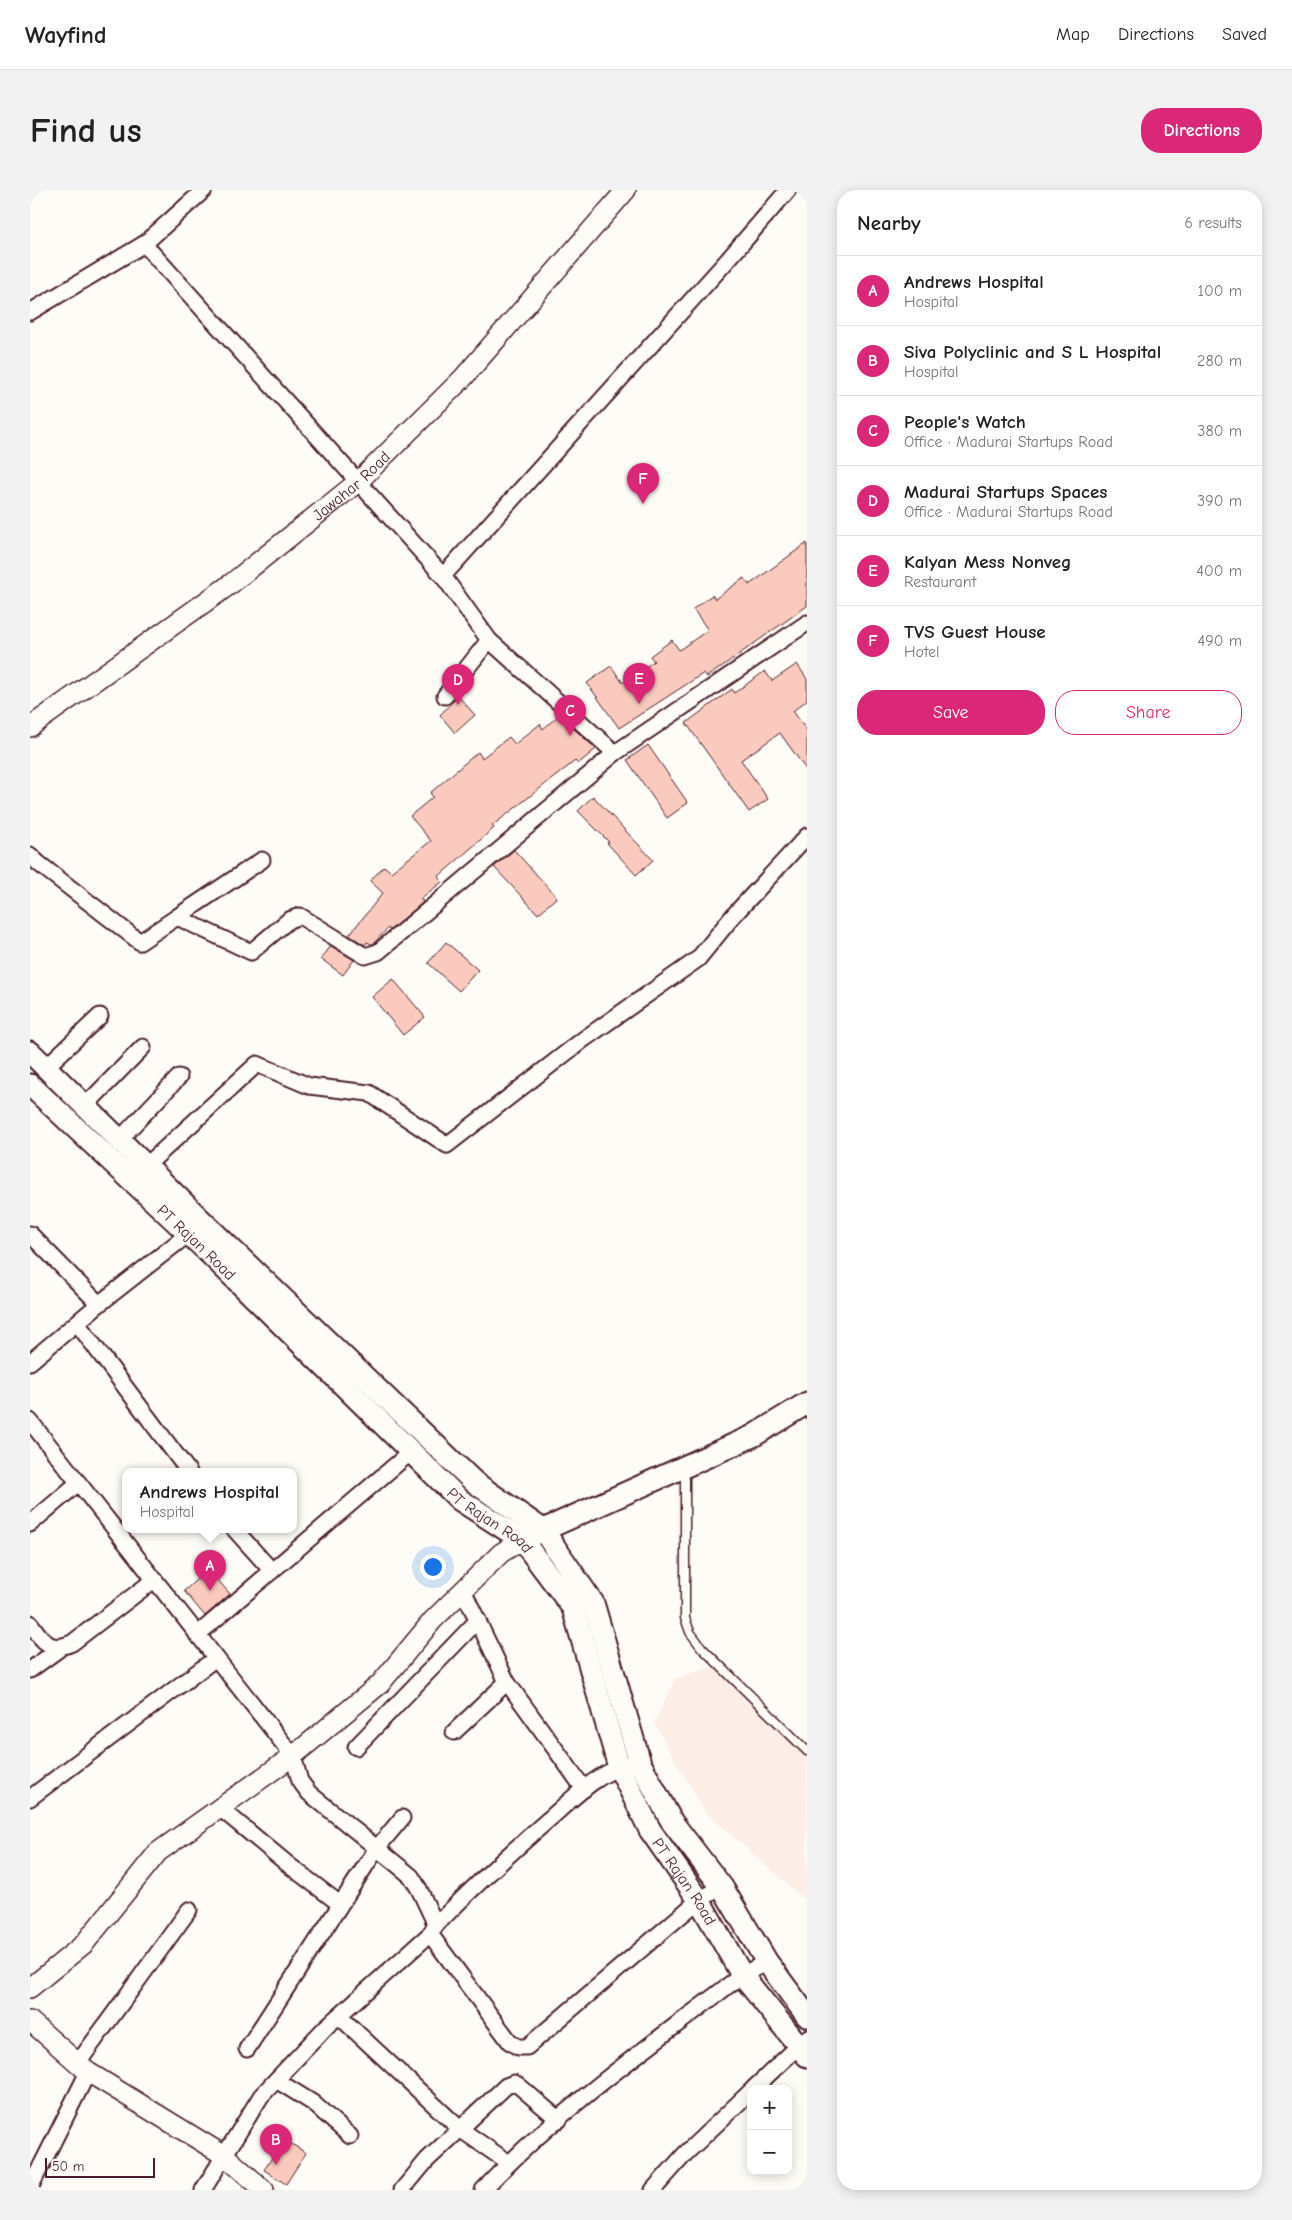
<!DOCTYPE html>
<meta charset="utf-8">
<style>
:root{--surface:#fff;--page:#f2f2f2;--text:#222;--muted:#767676;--line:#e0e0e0;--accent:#db2777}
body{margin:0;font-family:"Comic Neue",sans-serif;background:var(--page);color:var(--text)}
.controls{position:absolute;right:15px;bottom:15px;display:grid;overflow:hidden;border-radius:10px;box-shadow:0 2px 12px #0003}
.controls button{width:45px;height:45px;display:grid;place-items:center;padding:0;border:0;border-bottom:1px solid var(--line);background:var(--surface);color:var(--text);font:25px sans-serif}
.scale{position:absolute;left:15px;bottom:12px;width:110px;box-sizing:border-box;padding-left:5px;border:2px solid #4a1f2b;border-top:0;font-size:14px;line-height:18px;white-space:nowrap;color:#4a1f2b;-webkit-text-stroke:4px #fdfcf7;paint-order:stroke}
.you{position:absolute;left:402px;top:1376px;width:18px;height:18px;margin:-12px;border:4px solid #fff;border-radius:50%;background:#1a73e8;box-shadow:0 0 0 8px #1a73e833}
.badge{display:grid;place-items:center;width:32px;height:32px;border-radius:50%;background:var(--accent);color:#fff;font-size:16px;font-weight:700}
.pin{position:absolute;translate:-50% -41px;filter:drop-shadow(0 1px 2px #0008)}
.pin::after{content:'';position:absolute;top:26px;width:18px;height:15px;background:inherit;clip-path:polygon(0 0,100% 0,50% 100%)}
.popup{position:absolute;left:92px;top:1278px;width:175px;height:65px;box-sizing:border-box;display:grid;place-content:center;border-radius:10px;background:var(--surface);filter:drop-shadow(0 1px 4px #0005);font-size:16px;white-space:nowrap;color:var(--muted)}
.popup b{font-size:19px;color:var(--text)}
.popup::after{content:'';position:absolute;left:50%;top:100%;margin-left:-10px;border:10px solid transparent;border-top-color:var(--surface)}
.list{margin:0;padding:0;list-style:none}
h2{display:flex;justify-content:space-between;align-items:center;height:65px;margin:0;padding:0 20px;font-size:21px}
h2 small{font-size:16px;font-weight:400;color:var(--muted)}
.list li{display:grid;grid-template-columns:32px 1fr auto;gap:15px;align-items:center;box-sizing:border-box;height:70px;padding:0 20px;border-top:1px solid var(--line)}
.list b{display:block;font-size:19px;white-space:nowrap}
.list p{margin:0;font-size:16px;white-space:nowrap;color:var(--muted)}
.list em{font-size:16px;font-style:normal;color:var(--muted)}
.actions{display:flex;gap:10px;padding:15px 20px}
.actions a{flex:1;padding:11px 0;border:1px solid var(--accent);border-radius:20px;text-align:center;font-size:18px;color:var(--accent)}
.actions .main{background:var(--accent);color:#fff}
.map{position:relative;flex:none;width:777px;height:2000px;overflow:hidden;border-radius:20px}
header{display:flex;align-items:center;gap:30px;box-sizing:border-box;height:70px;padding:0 25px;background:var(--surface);border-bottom:1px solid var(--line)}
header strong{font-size:24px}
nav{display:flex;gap:28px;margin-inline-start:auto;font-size:18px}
.intro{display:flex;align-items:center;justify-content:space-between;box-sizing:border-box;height:120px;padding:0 30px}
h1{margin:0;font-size:35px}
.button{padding:12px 22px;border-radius:20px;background:var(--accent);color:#fff;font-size:18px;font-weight:700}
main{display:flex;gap:30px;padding:0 30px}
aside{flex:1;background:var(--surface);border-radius:20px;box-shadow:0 2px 12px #0003}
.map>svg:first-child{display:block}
.built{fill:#fcede6}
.building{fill:#f9cabd;stroke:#4a1f2b}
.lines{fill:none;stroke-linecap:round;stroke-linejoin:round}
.service-casing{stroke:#4a1f2b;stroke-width:11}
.minor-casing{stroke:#4a1f2b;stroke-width:19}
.tertiary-casing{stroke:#4a1f2b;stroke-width:22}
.secondary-casing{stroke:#4a1f2b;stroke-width:25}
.service{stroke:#fdfcf7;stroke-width:8}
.minor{stroke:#fdfcf7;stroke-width:15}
.tertiary{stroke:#fdfcf7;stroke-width:19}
.secondary{stroke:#fdfcf7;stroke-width:21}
.labels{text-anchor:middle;stroke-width:4;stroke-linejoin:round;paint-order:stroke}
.street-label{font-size:16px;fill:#4a1f2b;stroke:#fdfcf7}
</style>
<header>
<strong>Wayfind</strong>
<nav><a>Map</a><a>Directions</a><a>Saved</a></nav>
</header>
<div class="intro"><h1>Find us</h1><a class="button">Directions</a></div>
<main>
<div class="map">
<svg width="777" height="2000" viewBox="0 0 777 2000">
<rect width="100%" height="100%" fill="#fdfcf7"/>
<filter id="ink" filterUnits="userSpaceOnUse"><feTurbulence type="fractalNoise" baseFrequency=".02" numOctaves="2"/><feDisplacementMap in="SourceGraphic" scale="10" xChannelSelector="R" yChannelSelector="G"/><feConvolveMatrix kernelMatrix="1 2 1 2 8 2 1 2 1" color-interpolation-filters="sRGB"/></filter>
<g filter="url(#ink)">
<polygon class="built" points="688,1475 777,1557 777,1707 774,1709 674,1621 624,1533 646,1488"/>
<g class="building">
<polygon points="777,353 777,416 677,487 674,483 589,538 557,493 581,476 593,493 624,471 620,466 642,450 649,460 678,440 663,419 682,405 685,409 714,388 719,395"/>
<polygon points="767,474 777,489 777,510 763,521 777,541 777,581 750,543 711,570 738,609 719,622 656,533 702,499 704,503 735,481 742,491"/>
<polygon points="428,506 445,525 425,543 410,525"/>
<polygon points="529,525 566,559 548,574 545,571 462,636 464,638 408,687 412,692 390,709 393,711 391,714 360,740 358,738 343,754 341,754 337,752 335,755 319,745 353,703 340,691 354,676 361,682 401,651 380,626 403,607 400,603 448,562 452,568 479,547 485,554 510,534 513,539"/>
<polygon points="618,555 658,613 637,628 597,570"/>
<polygon points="563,606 623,670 606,685 577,653 579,652 548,621"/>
<polygon points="484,660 527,707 508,724 464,677"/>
<polygon points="416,752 448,780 429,801 398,773"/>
<polygon points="301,756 324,770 313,785 291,769"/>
<polygon points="363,789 395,827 373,845 342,807"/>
<polygon points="178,1379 200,1404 175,1426 154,1401"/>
<polygon points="254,1949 276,1963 256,1994 234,1980"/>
</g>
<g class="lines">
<g class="service-casing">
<polyline id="service" points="655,1279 655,1428 660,1442 672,1458 777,1561"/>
</g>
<g class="minor-casing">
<g id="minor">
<polyline points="114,54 413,386 459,450 585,563"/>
<polyline points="0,122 114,54 174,0"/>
<polyline points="413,386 695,73 758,0"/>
<polyline points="415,506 459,450"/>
<polyline points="0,665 8,673 110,752 147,727 221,762 259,730 270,726 335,766 348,762 585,563 777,433"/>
<polyline points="147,727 232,670"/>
<polyline points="16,877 70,826"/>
<polyline points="55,916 113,857"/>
<polyline points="90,949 149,887"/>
<polyline points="117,975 227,874 279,896 339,903 417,955 554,849 668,769 703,726 777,646"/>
<polyline points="0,1044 69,1114"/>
<polyline points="47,1133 159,1282"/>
<polyline points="0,1172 69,1114 166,1038"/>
<polyline points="0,1231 263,1566 270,1591 279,1603 381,1686 389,1699 406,1735"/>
<polyline points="0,1334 48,1293"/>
<polyline points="205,1340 242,1381"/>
<polyline points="433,1400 477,1492 554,1599"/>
<path d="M0,1433C13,1451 19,1463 42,1453L124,1390"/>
<polyline points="167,1445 382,1261"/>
<polyline points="0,1480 29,1459"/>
<polyline points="424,1542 477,1492"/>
<polyline points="326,1557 448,1430"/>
<polyline points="0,1608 186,1468"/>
<polyline points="190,1618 260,1676 310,1714"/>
<polyline points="400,1744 480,1852 488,1857 497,1857 669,1710 692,1697"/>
<polyline points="309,1826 430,1939 479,1973"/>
<polyline points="217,1859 347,1658 372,1628"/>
<polyline points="48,1873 159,1720"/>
<polyline points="246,1890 283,1913 320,1946"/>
<polyline points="723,1899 777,1848"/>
<polyline points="0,1998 58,1882"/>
<path d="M173,2000L231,1906L296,1837L400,1744L406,1735C442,1698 479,1664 518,1630C540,1611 570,1580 599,1575"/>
<polyline points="372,2000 397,1970 476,1896 484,1893 488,1895 529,1930"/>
<path d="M453,2000C530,1918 624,1853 712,1785L737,1772"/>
<polyline points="623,2000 655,1964 721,1901"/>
</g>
</g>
<g class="tertiary-casing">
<g id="tertiary">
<path id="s1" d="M0,537L202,393L329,291L433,188L596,0"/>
<polyline points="0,1798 54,1754 128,1662 263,1566 350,1494 403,1430 471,1363 492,1350"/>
<polyline points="0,1831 58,1882 195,1966 234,2000"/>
</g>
</g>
<g class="secondary-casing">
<g id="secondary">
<polyline points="0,862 173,1032 444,1292 513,1340 563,1413 610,1573 642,1632 692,1697 737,1772 777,1826"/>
<path id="s2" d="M0,895L176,1060L430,1310L492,1350L543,1418L589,1577L620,1640L669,1710L712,1785L777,1866"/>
<polyline points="502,1345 723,1246 777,1213"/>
</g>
</g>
<use href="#service" class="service"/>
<use href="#minor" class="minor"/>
<use href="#tertiary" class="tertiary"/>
<use href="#secondary" class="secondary"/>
</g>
</g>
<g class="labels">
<g class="street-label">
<text dy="6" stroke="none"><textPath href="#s1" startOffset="402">Jawahar Road</textPath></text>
<text dy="6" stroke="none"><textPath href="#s2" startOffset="229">PT Rajan Road</textPath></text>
<text dy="6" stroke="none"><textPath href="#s2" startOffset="634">PT Rajan Road</textPath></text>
<text dy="6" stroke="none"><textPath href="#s2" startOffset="1054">PT Rajan Road</textPath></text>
</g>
</g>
</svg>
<div class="controls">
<button>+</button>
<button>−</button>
</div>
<div class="scale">50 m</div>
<div class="you"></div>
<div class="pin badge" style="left:180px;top:1401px">A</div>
<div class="popup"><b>Andrews Hospital</b>Hospital</div>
<div class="pin badge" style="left:246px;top:1975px">B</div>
<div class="pin badge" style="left:540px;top:546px">C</div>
<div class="pin badge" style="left:428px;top:515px">D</div>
<div class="pin badge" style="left:609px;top:514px">E</div>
<div class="pin badge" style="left:613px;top:314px">F</div>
</div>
<aside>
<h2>Nearby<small>6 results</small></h2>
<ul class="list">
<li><span class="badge">A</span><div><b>Andrews Hospital</b><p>Hospital</p></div><em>100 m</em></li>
<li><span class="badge">B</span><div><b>Siva Polyclinic and S L Hospital</b><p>Hospital</p></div><em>280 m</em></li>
<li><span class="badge">C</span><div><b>People's Watch</b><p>Office · Madurai Startups Road</p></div><em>380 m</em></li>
<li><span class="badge">D</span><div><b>Madurai Startups Spaces</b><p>Office · Madurai Startups Road</p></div><em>390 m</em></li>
<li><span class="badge">E</span><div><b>Kalyan Mess Nonveg</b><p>Restaurant</p></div><em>400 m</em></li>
<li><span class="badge">F</span><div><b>TVS Guest House</b><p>Hotel</p></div><em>490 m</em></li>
</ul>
<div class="actions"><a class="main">Save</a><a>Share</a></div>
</aside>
</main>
